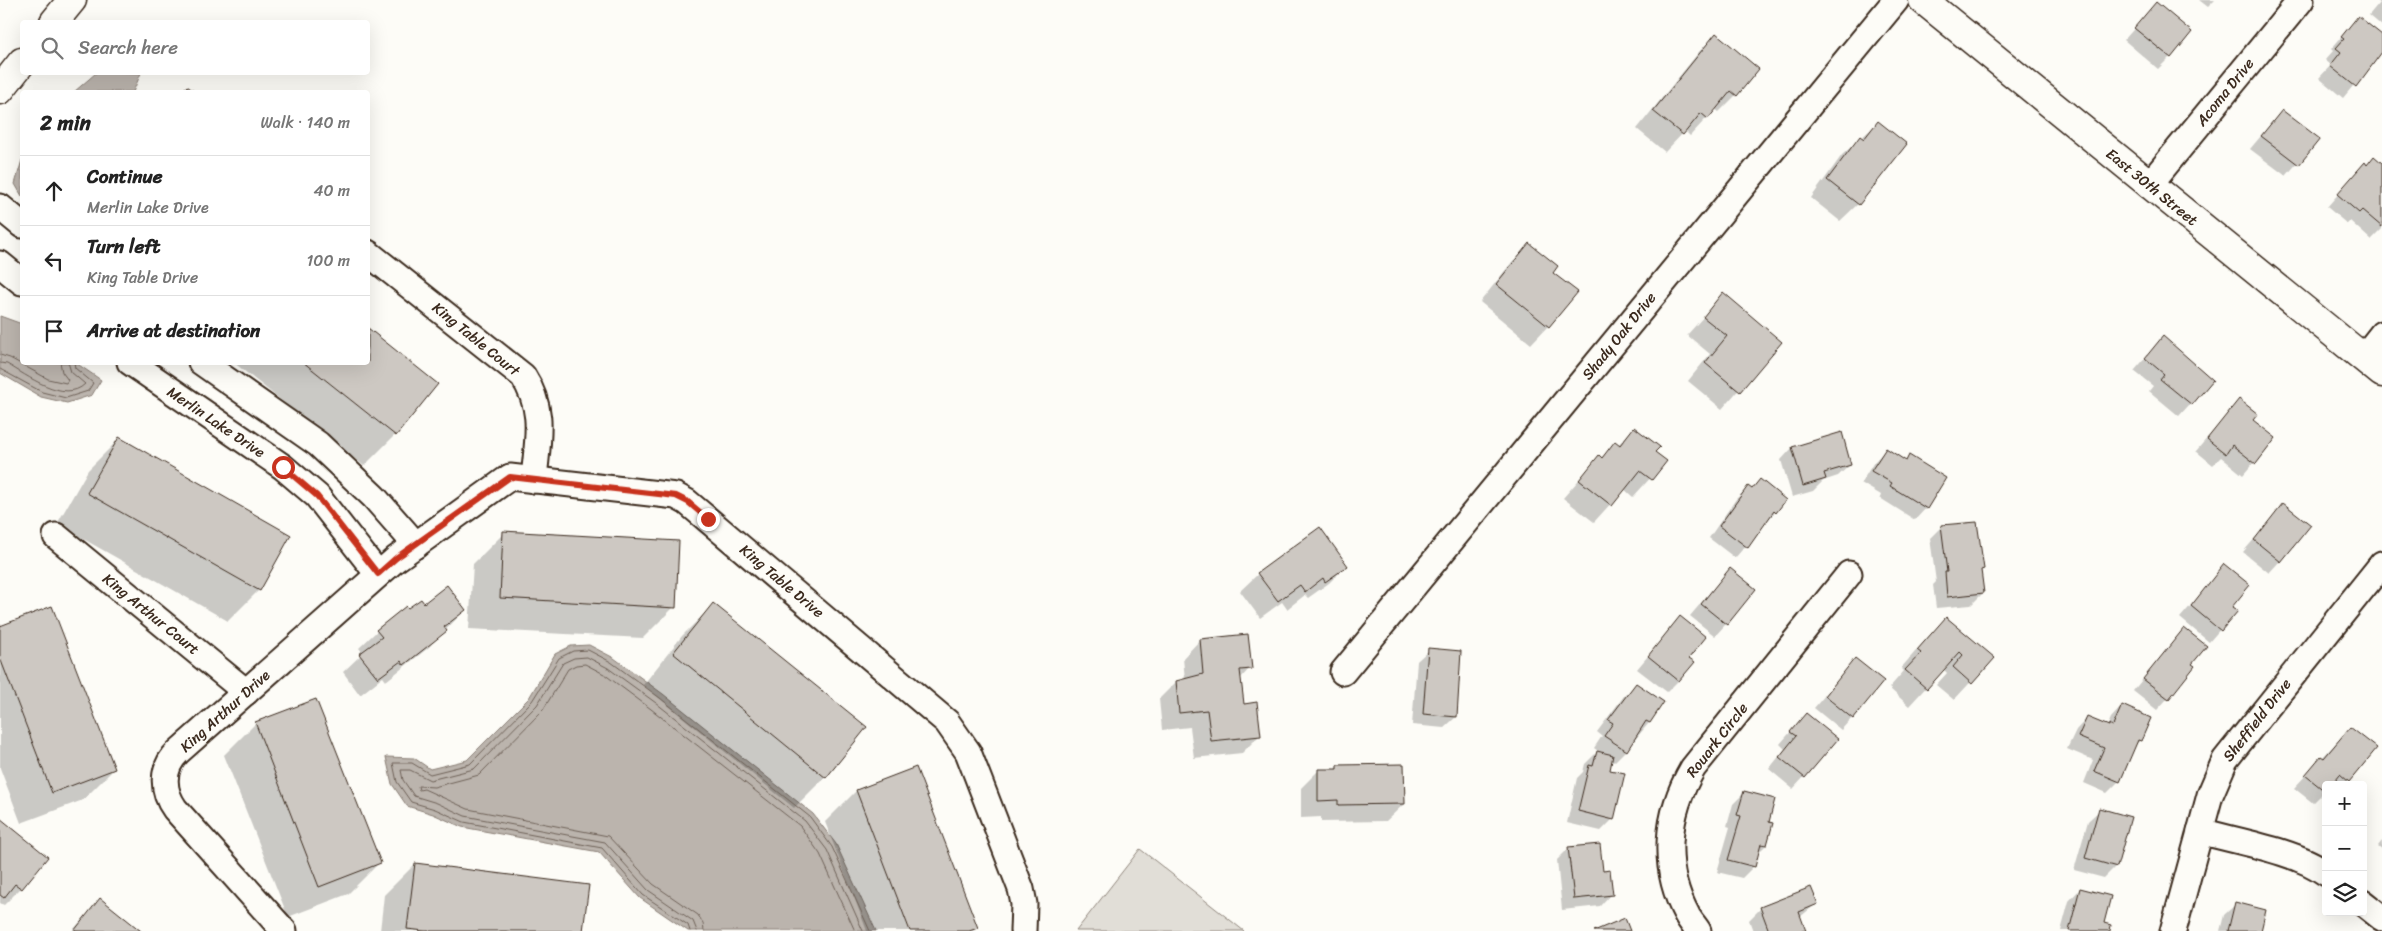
<!DOCTYPE html>
<meta charset="utf-8">
<style>
:root{--surface:#fff;--page:#f6f6f6;--text:#222;--muted:#767676;--line:#e0e0e0}
body{margin:0;font-family:Sriracha,sans-serif;background:var(--page);color:var(--text)}
.controls{position:absolute;right:15px;bottom:15px;display:grid;overflow:hidden;border-radius:5px;box-shadow:0 5px 20px #0002}
.controls button{width:45px;height:45px;display:grid;place-items:center;padding:0;border:0;border-bottom:1px solid var(--line);background:var(--surface);color:var(--text);font:25px sans-serif}
.stop{position:absolute;width:15px;height:15px;margin:-11px;border:4px solid #c8321e;border-radius:50%;background:#fff}
.stop.end{background:#c8321e;border-color:#fff;box-shadow:0 1px 5px #0008}
.list{margin:0;padding:0;list-style:none}
h2{display:flex;justify-content:space-between;align-items:center;height:65px;margin:0;padding:0 20px;font-size:21px}
h2 small{font-size:16px;font-weight:400;color:var(--muted)}
.list li{display:grid;grid-template-columns:32px 1fr auto;gap:15px;align-items:center;box-sizing:border-box;height:70px;padding:0 20px;border-top:1px solid var(--line)}
.list b{display:block;font-size:19px;white-space:nowrap}
.list p{margin:0;font-size:16px;white-space:nowrap;color:var(--muted)}
.list em{font-size:16px;font-style:normal;color:var(--muted)}
.icon{flex:none;width:28px;height:28px;fill:none;stroke:currentColor;stroke-width:2;stroke-linecap:round;stroke-linejoin:round}
.map{position:relative;flex:none;width:2382px;height:931px;overflow:hidden}
.search{position:absolute;background:var(--surface);box-shadow:0 5px 20px #0002;left:20px;top:20px;width:350px;height:55px;display:flex;align-items:center;gap:12px;box-sizing:border-box;padding:0 18px;border-radius:5px;color:var(--muted);font-size:19px}
.panel{position:absolute;background:var(--surface);box-shadow:0 5px 20px #0002;left:20px;top:90px;width:350px;height:275px;border-radius:5px}
.map>svg:first-child{display:block}
.green{fill:#e1ded7;stroke:#8e847a}
.water{fill:#bbb4ad;stroke:#887d74}
.shadow{fill:#0003}
.lines{fill:none;stroke-linecap:round;stroke-linejoin:round}
.shore{stroke:#6e6157;stroke-width:1}
.building{fill:#cdc8c2;stroke:#3b2a1e}
.minor-casing{stroke:#3b2a1e;stroke-width:29}
.secondary-casing{stroke:#3b2a1e;stroke-width:31}
.minor{stroke:#fdfcf7;stroke-width:25}
.secondary{stroke:#fdfcf7;stroke-width:28}
.route{stroke:#c8321e;stroke-width:6}
.labels{text-anchor:middle;stroke-width:4;stroke-linejoin:round;paint-order:stroke}
.street-label{font-size:15px;fill:#3b2a1e;stroke:#fdfcf7}
</style>
<div class="map">
<svg width="2382" height="931" viewBox="0 0 2382 931">
<rect width="100%" height="100%" fill="#fdfcf7"/>
<filter id="ink" filterUnits="userSpaceOnUse"><feTurbulence type="fractalNoise" baseFrequency=".02" numOctaves="2"/><feDisplacementMap in="SourceGraphic" scale="10" xChannelSelector="R" yChannelSelector="G"/><feConvolveMatrix kernelMatrix="1 2 1 2 8 2 1 2 1" color-interpolation-filters="sRGB"/></filter>
<g filter="url(#ink)">
<polygon class="green" points="1140,849 1244,931 1076,931"/>
<g class="water">
<polygon points="96,73 96,72 141,73 133,92 74,92"/>
<polygon points="22,160 22,196 15,184"/>
<polygon points="0,316 22,324 22,362 76,363 101,380 92,395 67,403 41,397 0,373"/>
<polygon points="589,645 614,658 663,694 813,814 836,844 876,931 688,931 640,898 599,852 462,827 433,814 407,806 392,784 386,757 414,758 430,769 467,760 529,698 555,654 571,646"/>
</g>
<g class="shadow">
<polygon points="2199,0 2215,0 2208,7"/>
<polygon points="2375,0 2382,0 2382,26 2369,15 2379,3"/>
<polygon points="2156,4 2170,57 2158,69 2124,40"/>
<polygon points="2358,18 2382,37 2382,51 2343,98 2319,78 2331,65 2325,60 2333,51 2331,49"/>
<polygon points="1716,35 1736,95 1719,112 1715,109 1690,136 1685,131 1665,152 1637,129 1699,52"/>
<polygon points="2282,111 2318,139 2286,176 2250,149"/>
<polygon points="1878,123 1858,204 1840,221 1811,198 1842,155"/>
<polygon points="2382,164 2382,229 2371,240 2350,221 2347,224 2327,207 2354,176 2366,166"/>
<polygon points="1529,245 1552,273 1548,326 1531,344 1480,302 1512,262"/>
<polygon points="1724,294 1780,342 1722,409 1688,381 1710,354 1687,335"/>
<polygon points="368,330 436,384 395,435 364,466 233,362 368,362"/>
<polygon points="2163,338 2211,381 2179,416 2149,391 2153,386 2134,371"/>
<polygon points="2239,401 2252,420 2274,439 2243,475 2221,457 2213,465 2196,451"/>
<polygon points="1634,428 1654,453 1665,462 1633,497 1624,489 1594,522 1563,498 1599,457 1601,458 1616,443 1618,445"/>
<polygon points="119,439 259,590 228,621 57,524 88,470"/>
<polygon points="1792,448 1850,465 1838,476 1823,481 1813,491 1792,497 1781,460"/>
<polygon points="1886,450 1905,462 1910,457 1926,508 1915,520 1880,498 1881,495 1861,483 1874,462"/>
<polygon points="1760,481 1775,512 1735,558 1709,538 1736,499 1748,488 1751,490"/>
<polygon points="2284,505 2280,561 2269,573 2243,552"/>
<polygon points="1942,526 1982,569 1980,571 1983,593 1971,605 1936,608 1933,585 1936,582 1930,538"/>
<polygon points="504,533 674,607 643,638 469,629 473,564"/>
<polygon points="1347,565 1329,583 1308,598 1305,595 1287,609 1282,602 1260,618 1240,591 1258,574"/>
<polygon points="2225,566 2230,607 2236,611 2209,642 2180,618"/>
<polygon points="1730,569 1726,624 1715,636 1690,616"/>
<polygon points="423,605 465,610 428,648 386,681 383,677 360,695 343,672 363,653 359,648 377,631 408,610"/>
<polygon points="713,605 825,777 794,808 643,685 682,636"/>
<polygon points="1680,618 1687,658 1679,680 1667,692 1637,669"/>
<polygon points="0,627 114,769 83,800 21,823 0,768"/>
<polygon points="2184,629 2191,664 2168,698 2157,710 2133,691"/>
<polygon points="1929,636 1993,658 1954,700 1936,685 1947,673 1943,669 1909,706 1889,688 1904,671 1901,668"/>
<polygon points="1200,640 1250,668 1240,679 1243,705 1260,735 1242,753 1194,758 1190,727 1162,730 1159,699 1176,682 1185,680 1183,658"/>
<polygon points="1429,650 1456,717 1444,728 1412,725 1417,661"/>
<polygon points="1855,660 1852,718 1841,730 1814,708"/>
<polygon points="1636,685 1662,702 1649,723 1626,750 1614,762 1611,760 1608,771 1613,819 1601,831 1567,823 1577,778 1583,772 1585,764 1598,751 1594,748 1602,736 1597,732 1624,696"/>
<polygon points="315,700 379,863 348,894 288,917 224,755 255,724"/>
<polygon points="2122,706 2140,740 2134,747 2119,781 2107,793 2084,783 2093,760 2067,749 2076,730 2087,718 2107,727 2111,718"/>
<polygon points="1806,714 1804,777 1793,789 1769,769 1785,749 1780,744"/>
<polygon points="2350,728 2348,781 2345,785 2326,785 2326,790 2313,803 2294,788"/>
<polygon points="1337,767 1404,804 1386,821 1321,822 1321,817 1301,818 1301,788 1318,771 1334,770"/>
<polygon points="916,769 977,927 973,931 867,931 825,822 856,791"/>
<polygon points="1745,792 1768,823 1766,845 1757,854 1753,867 1742,878 1717,872 1730,827 1727,826 1733,804"/>
<polygon points="2100,810 2116,866 2104,878 2074,870 2088,821"/>
<polygon points="0,819 21,888 4,905 0,903"/>
<polygon points="2382,841 2382,849 2378,846"/>
<polygon points="1568,849 1602,873 1611,894 1600,906 1562,910 1557,860"/>
<polygon points="415,864 582,931 380,931 384,895"/>
<polygon points="2080,889 2103,924 2108,931 2061,931 2069,901"/>
<polygon points="100,900 139,931 72,931"/>
<polygon points="1816,904 1800,917 1805,931 1753,931 1749,920 1761,908"/>
<polygon points="2236,904 2260,931 2220,931 2224,915"/>
</g>
<g class="lines">
<g class="shore">
<polyline points="0,355 10,358 48,379 66,383 68,380 62,372 60,362"/>
<path d="M0,363L7,364C26,375 65,404 85,384L71,372L68,362"/>
<polyline points="0,369 42,392 66,398 88,391 93,383 75,368 74,362"/>
<polyline points="690,931 688,925 643,895 602,848 464,822 435,809 411,802 397,782 393,763 412,763 430,774 470,764 532,701 559,658 573,651 588,650 611,662 660,698 810,817 832,847 870,931"/>
<polyline points="697,931 693,921 648,890 605,842 465,816 437,803 414,796 403,780 401,770 410,770 430,780 474,769 537,705 563,663 574,658 587,657 608,668 656,703 805,821 827,850 863,931"/>
<polyline points="704,931 703,923 698,915 653,884 608,836 468,809 424,789 419,790 418,786 434,787 479,775 543,710 568,669 576,665 585,664 604,674 651,709 800,826 820,854 855,931"/>
</g>
</g>
<g class="building">
<polygon points="2156,2 2192,32 2171,58 2134,28"/>
<polygon points="2358,16 2382,35 2382,52 2356,87 2330,66 2341,52 2336,48 2344,39 2341,37"/>
<polygon points="1716,33 1759,69 1737,96 1731,91 1708,119 1701,113 1683,135 1653,111"/>
<polygon points="187,86 195,92 181,92"/>
<polygon points="2282,110 2320,139 2299,165 2261,136"/>
<polygon points="1878,121 1907,144 1859,205 1827,180 1860,136 1864,139"/>
<polygon points="2374,156 2382,163 2382,227 2362,210 2359,213 2337,194 2365,162 2367,165"/>
<polygon points="1529,243 1558,266 1553,273 1578,292 1549,327 1496,284"/>
<polygon points="1723,292 1782,342 1740,392 1705,363 1727,336 1703,317"/>
<polygon points="368,328 438,384 396,436 303,362 368,362"/>
<polygon points="2163,336 2213,380 2192,405 2160,379 2164,374 2145,358"/>
<polygon points="2239,399 2258,414 2253,420 2276,438 2256,464 2232,445 2226,454 2207,439"/>
<polygon points="1634,427 1660,447 1655,452 1667,461 1652,480 1640,471 1612,506 1579,480 1599,455 1602,458 1615,441 1620,445"/>
<polygon points="1842,432 1851,465 1824,473 1826,479 1803,486 1792,447"/>
<polygon points="119,437 291,535 260,591 87,493"/>
<polygon points="1886,448 1906,461 1909,455 1946,478 1927,509 1890,486 1892,483 1871,471"/>
<polygon points="1760,479 1786,500 1776,513 1774,511 1748,548 1719,526 1748,486 1752,489"/>
<polygon points="2283,503 2311,525 2281,562 2254,540"/>
<polygon points="1977,522 1984,569 1981,570 1984,593 1947,597 1945,572 1947,572 1941,525"/>
<polygon points="1320,527 1348,566 1325,582 1323,578 1305,592 1300,585 1278,601 1257,573"/>
<polygon points="503,531 679,541 676,608 500,598"/>
<polygon points="2224,564 2250,585 2232,607 2238,611 2221,631 2191,606"/>
<polygon points="1730,568 1756,589 1727,625 1701,604"/>
<polygon points="447,585 466,610 444,627 447,631 404,665 401,661 378,678 359,654 382,637 376,630 406,606 408,608 421,599 424,603"/>
<polygon points="713,603 867,727 826,778 673,653"/>
<polygon points="52,606 115,769 52,793 0,658 0,626"/>
<polygon points="1680,616 1706,637 1689,658 1695,662 1679,681 1648,656"/>
<polygon points="1946,617 1995,658 1972,684 1953,667 1963,655 1960,652 1927,689 1905,670 1921,653 1917,650"/>
<polygon points="2184,628 2207,646 2192,664 2195,666 2169,699 2143,679"/>
<polygon points="1248,634 1252,669 1240,670 1244,704 1257,702 1261,736 1211,741 1207,710 1179,713 1176,681 1203,674 1200,639"/>
<polygon points="1428,648 1461,651 1457,717 1423,714"/>
<polygon points="1855,658 1884,681 1853,719 1825,696"/>
<polygon points="1636,683 1664,702 1650,723 1646,721 1627,751 1604,736 1613,723 1608,720"/>
<polygon points="316,699 381,863 319,887 255,722"/>
<polygon points="2122,705 2151,718 2141,741 2138,740 2120,782 2094,771 2104,748 2078,737 2087,717 2109,726 2109,724 2113,726"/>
<polygon points="1806,713 1838,739 1805,778 1779,757 1796,736 1790,732"/>
<polygon points="2350,727 2377,748 2349,782 2340,774 2331,785 2326,785 2326,792 2305,775 2321,756 2324,758"/>
<polygon points="1597,751 1613,755 1610,770 1625,773 1614,820 1578,811 1589,765 1593,766"/>
<polygon points="1404,764 1405,804 1338,805 1338,800 1318,801 1318,769 1337,769 1337,765"/>
<polygon points="916,767 978,928 969,931 910,931 856,790"/>
<polygon points="1744,791 1775,799 1769,822 1773,823 1767,845 1761,844 1755,867 1728,860 1741,816 1737,815"/>
<polygon points="2099,808 2131,817 2117,867 2085,858"/>
<polygon points="0,818 48,857 22,889 15,884 4,898 0,895"/>
<polygon points="1600,844 1603,871 1610,870 1613,895 1574,899 1568,847"/>
<polygon points="415,863 589,885 583,931 425,931 407,929"/>
<polygon points="1811,887 1818,904 1799,912 1806,931 1769,931 1760,907"/>
<polygon points="2080,888 2111,896 2104,923 2111,925 2110,931 2069,931"/>
<polygon points="100,898 141,931 74,931"/>
<polygon points="2235,902 2266,910 2261,931 2228,931"/>
<polygon points="1625,918 1630,931 1594,931"/>
</g>
<g class="lines">
<g class="minor-casing">
<g id="minor">
<polyline points="2149,185 2301,0"/>
<polyline points="0,207 22,225"/>
<path d="M368,253L523,376C546,412 537,440 534,480"/>
<polyline points="0,264 22,282"/>
<polyline points="2363,358 2382,334"/>
<polyline points="130,362 283,467 317,496 378,574"/>
<polyline points="201,362 318,444 374,497 416,545"/>
<polyline points="56,536 246,692"/>
<polyline points="1343,672 1896,0"/>
<path d="M2200,831C2235,841 2297,851 2326,873"/>
<polyline points="2363,903 2382,918"/>
<path d="M284,931L175,809C162,791 161,768 178,752L396,559L510,477L676,496L687,502L947,722L968,752L1021,889L1024,904L1023,931"/>
<path d="M1698,931C1695,926 1690,921 1687,915C1661,867 1666,814 1693,768L1849,574"/>
<polyline points="2173,931 2210,795 2225,760 2382,564"/>
</g>
</g>
<g class="secondary-casing">
<g id="secondary">
<polyline points="1923,0 2382,373"/>
<polyline points="54,22 72,0"/>
<polyline points="0,90 22,62"/>
</g>
</g>
<use href="#minor" class="minor"/>
<use href="#secondary" class="secondary"/>
</g>
</g>
<g class="lines" filter="url(#ink)">
<polyline class="route" points="283,467 317,496 378,574 396,558 510,477 676,496 688,502 708,519"/>
</g>
<g class="labels">
<g class="street-label">
<text transform="translate(2225 92) rotate(-51)" y="5">Acoma Drive</text>
<text transform="translate(2152 187) rotate(39)" y="5">East 30th Street</text>
<text transform="translate(1619 336) rotate(-51)" y="5">Shady Oak Drive</text>
<text transform="translate(476 339) rotate(39)" y="5">King Table Court</text>
<text transform="translate(216 422) rotate(34)" y="5">Merlin Lake Drive</text>
<text transform="translate(782 581) rotate(40)" y="5">King Table Drive</text>
<text transform="translate(151 614) rotate(39)" y="5">King Arthur Court</text>
<text transform="translate(225 711) rotate(-42)" y="5">King Arthur Drive</text>
<text transform="translate(2257 720) rotate(-52)" y="5">Sheffield Drive</text>
<text transform="translate(1717 740) rotate(-52)" y="5">Rouark Circle</text>
</g>
</g>
</svg>
<div class="controls">
<button>+</button>
<button>−</button>
<button><svg class="icon" aria-label="layers" viewBox="0 0 24 24"><path d="M12 4l9 5-9 5-9-5zM3 14l9 5 9-5"/></svg></button>
</div>
<div class="stop" style="left:283px;top:467px"></div>
<div class="stop end" style="left:708px;top:519px"></div>
<div class="search"><svg class="icon" aria-label="search" viewBox="0 0 24 24"><circle cx="10" cy="10" r="6"/><path d="M15 15l6 6"/></svg>Search here</div>
<section class="panel">
<h2>2 min<small>Walk · 140 m</small></h2>
<ul class="list">
<li><svg class="icon" aria-label="ahead" viewBox="0 0 24 24"><path d="M12 20V5M6 11l6-6 6 6"/></svg><div><b>Continue</b><p>Merlin Lake Drive</p></div><em>40 m</em></li>
<li><svg class="icon" aria-label="left" viewBox="0 0 24 24"><path d="M17 20v-9H6M10 6l-5 5 5 5"/></svg><div><b>Turn left</b><p>King Table Drive</p></div><em>100 m</em></li>
<li><svg class="icon" aria-label="arrive" viewBox="0 0 24 24"><path d="M6 21V4h12l-3 4 3 4H6"/></svg><div><b>Arrive at destination</b></div></li>
</ul>
</section>
</div>
